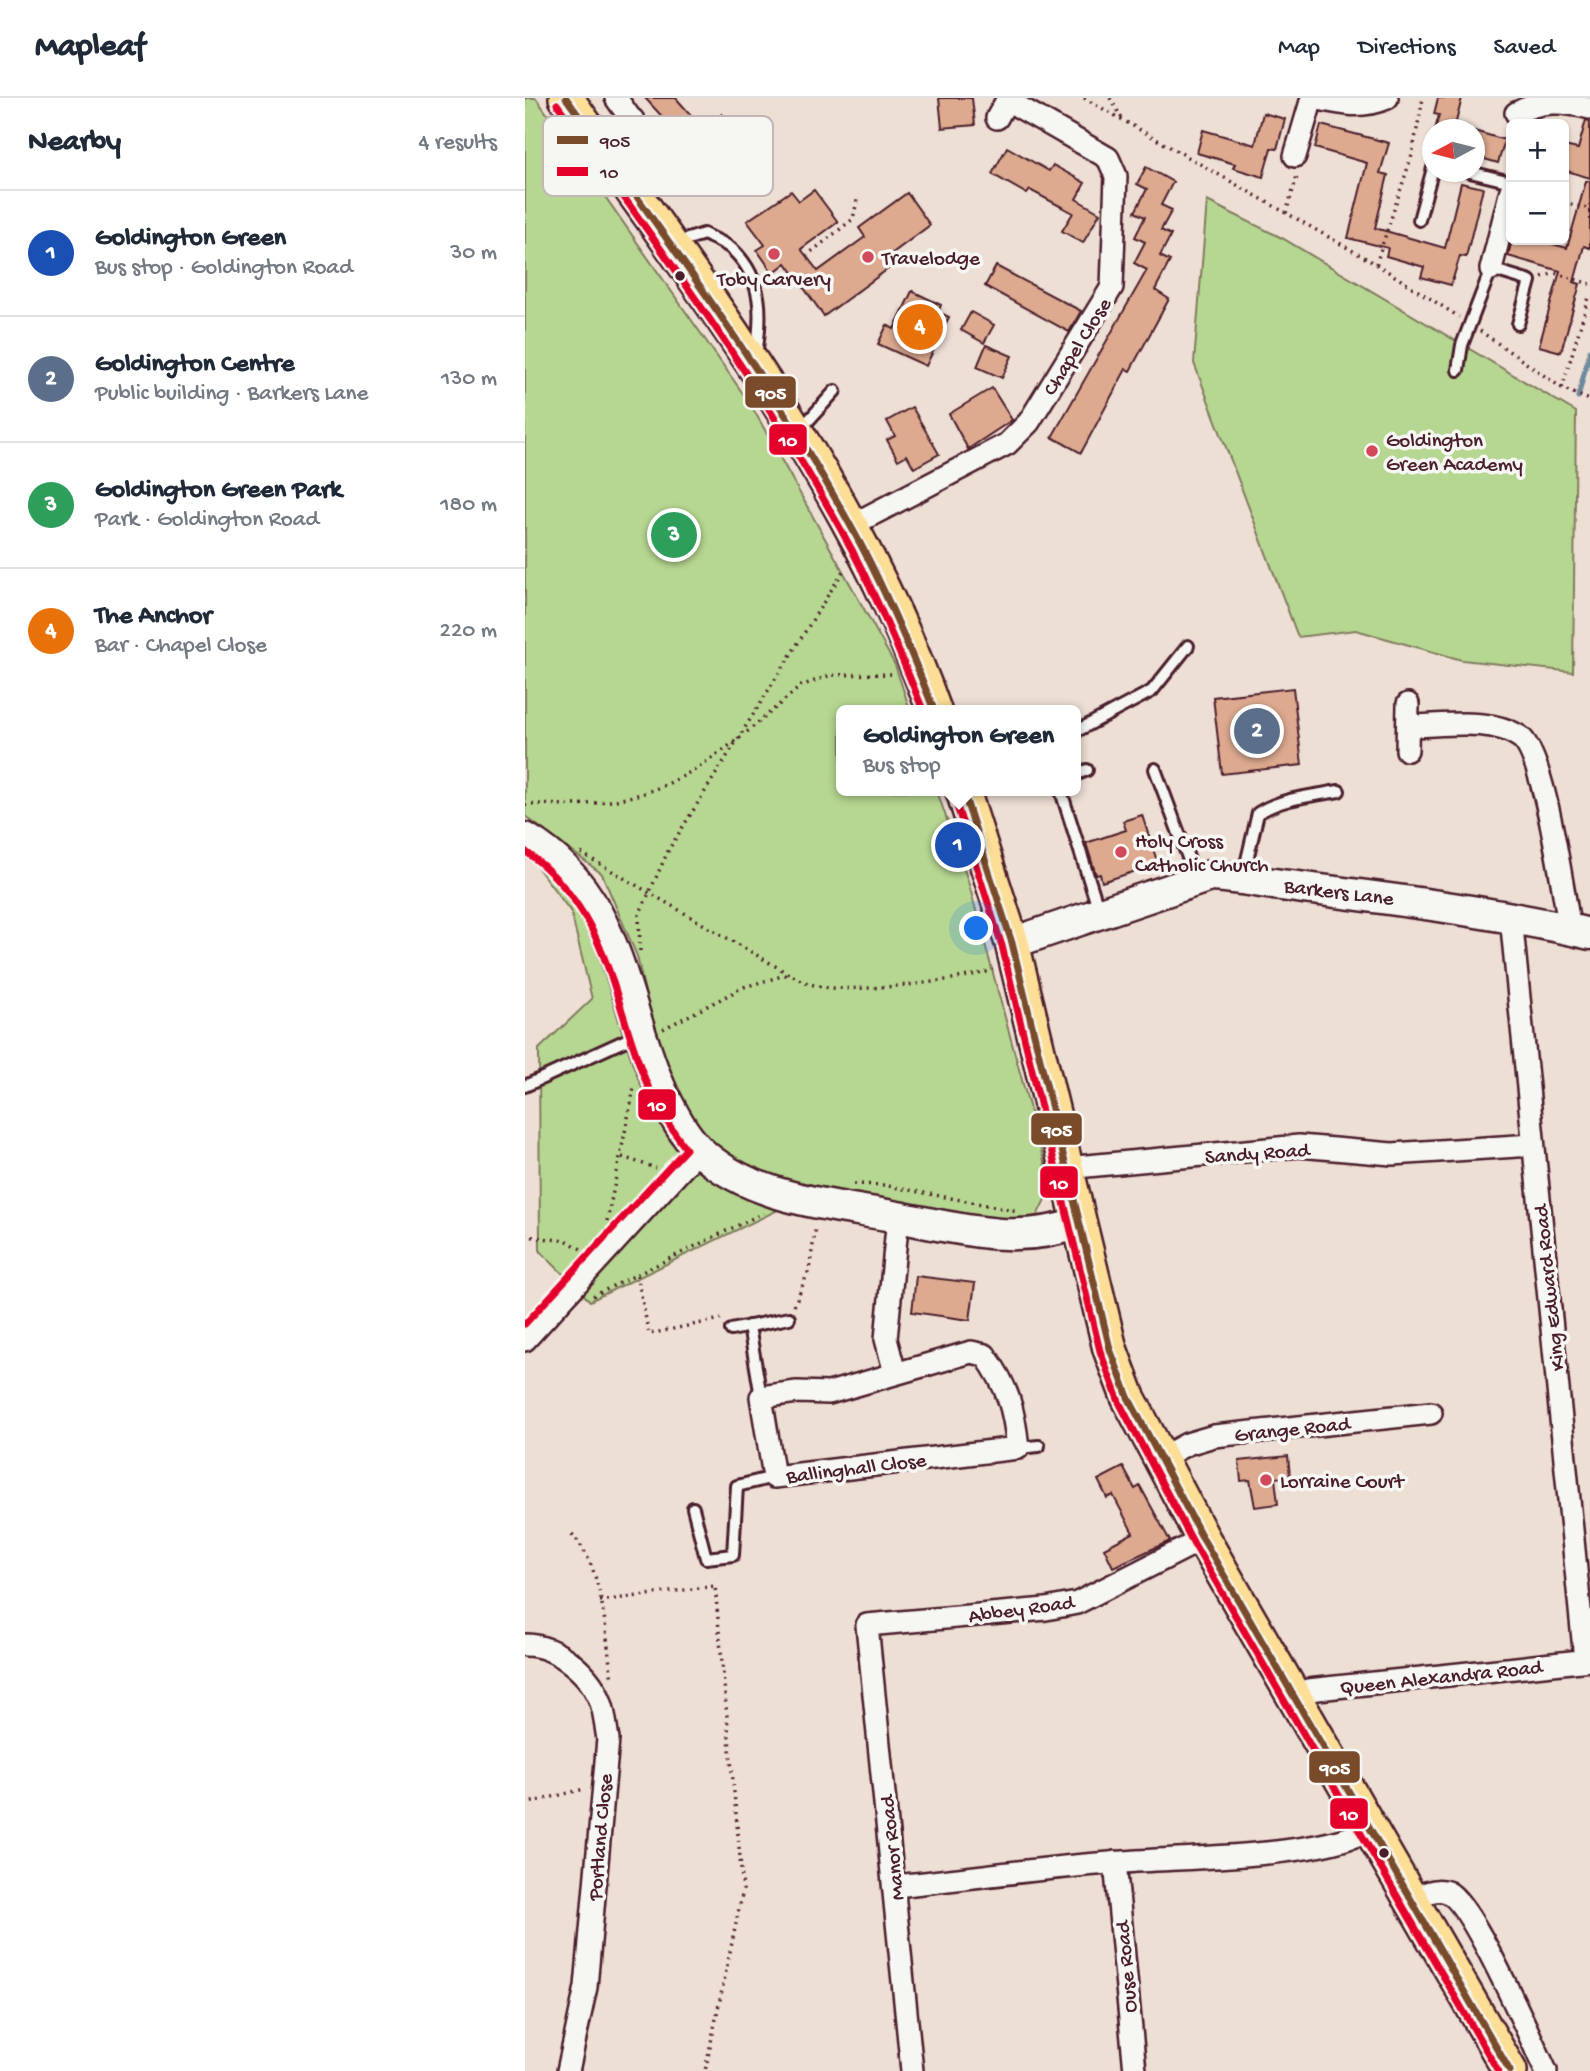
<!DOCTYPE html>
<meta charset="utf-8">
<style>
:root{--surface:#fff;--page:#f6f6f7;--text:#1f2937;--muted:#747a83;--line:#e0e1e3;--accent:#b45309}
body{margin:0;font-family:"Gochi Hand",sans-serif;background:var(--page);color:var(--text)}
.controls{position:absolute;right:21px;top:21px;display:grid;overflow:hidden;border-radius:10px;box-shadow:0 2px 5px #0004}
.controls button{width:63px;height:63px;display:grid;place-items:center;padding:0;border:0;border-bottom:2px solid var(--line);background:var(--surface);color:var(--text);font:35px sans-serif}
.compass{position:absolute;left:897px;top:21px;width:63px;height:63px;border-radius:50%;background:var(--surface);box-shadow:0 2px 5px #0004;rotate:263deg}
.you{position:absolute;left:452px;top:831px;width:24px;height:24px;margin:-18px;border:5px solid #fff;border-radius:50%;background:#1a73e8;box-shadow:0 0 0 10px #1a73e833}
.badge{display:grid;place-items:center;width:46px;height:46px;border-radius:50%;background:var(--accent);color:#fff;font-size:23px;font-weight:700}
.pin{position:absolute;translate:-50% -50%;border:4px solid #fff;box-shadow:0 2px 7px #0006}
.popup{position:absolute;left:311px;top:607px;width:245px;height:91px;box-sizing:border-box;display:grid;place-content:center;border-radius:10px;background:var(--surface);filter:drop-shadow(0 2px 5px #0005);font-size:23px;white-space:nowrap;color:var(--muted)}
.popup b{font-size:26px;color:var(--text)}
.popup::after{content:'';position:absolute;left:50%;top:100%;margin-left:-14px;border:14px solid transparent;border-top-color:var(--surface)}
.list{margin:0;padding:0;list-style:none}
h2{display:flex;justify-content:space-between;align-items:center;height:91px;margin:0;padding:0 28px;font-size:30px}
h2 small{font-size:23px;font-weight:400;color:var(--muted)}
.list li{display:grid;grid-template-columns:46px 1fr auto;gap:21px;align-items:center;box-sizing:border-box;height:126px;padding:0 28px;border-top:2px solid var(--line)}
.list b{display:block;font-size:26px;white-space:nowrap}
.list p{margin:0;font-size:23px;white-space:nowrap;color:var(--muted)}
.list em{font-size:23px;font-style:normal;color:var(--muted)}
.map{position:relative;flex:none;width:1065px;height:1973px;overflow:hidden}
header{display:flex;align-items:center;gap:42px;box-sizing:border-box;height:98px;padding:0 35px;background:var(--surface);border-bottom:2px solid var(--line)}
header strong{font-size:33px}
nav{display:flex;gap:38px;margin-inline-start:auto;font-size:24px}
main{display:flex}
aside{flex:1;background:var(--surface)}
.map>svg:first-child{display:block}
.green{fill:#b6d791;stroke:#807b5e;stroke-width:2}
.lines{fill:none;stroke-linecap:round;stroke-linejoin:round}
.stream{stroke:#6f8a9d;stroke-width:5}
.building{fill:#ddaa90;stroke:#4a1f2b;stroke-width:2}
.lane-casing{stroke:#4a1f2b;stroke-width:16}
.street-casing{stroke:#4a1f2b;stroke-width:26}
.secondary-casing{stroke:#4a1f2b;stroke-width:35}
.primary-casing{stroke:#4a1f2b;stroke-width:38}
.path{stroke:#4a1f2b;stroke-width:3.5;stroke-dasharray:2 5;stroke-linecap:butt}
.lane{stroke:#f6f6f2;stroke-width:10}
.street{stroke:#f6f6f2;stroke-width:21}
.secondary{stroke:#f6f6f2;stroke-width:30}
.primary{stroke:#fdde96;stroke-width:33}
.bus-1-casing{stroke:#f6f6f2;stroke-width:12}
.bus-2-casing{stroke:#f6f6f2;stroke-width:12}
.bus-1{stroke:#7a4b2a;stroke-width:7}
.bus-2{stroke:#e4002b;stroke-width:7}
.poi-dot{fill:#d1495b;stroke:#f6f6f2;stroke-width:2.5}
.bus-dot{fill:#4a1f2b;stroke:#f6f6f2;stroke-width:2.5}
.labels{text-anchor:middle;stroke-width:7;stroke-linejoin:round;paint-order:stroke}
.poi-label{font-size:21px;fill:#4a1f2b;stroke:#f6f6f2;text-anchor:start}
.street-label{font-size:21px;fill:#4a1f2b;stroke:#f6f6f2}
.key{fill:#f6f6f2;stroke:#c2b6b6;stroke-width:2}
.key-label{font-size:19px;fill:#4a1f2b}
.line-badge{stroke:#f6f6f2;stroke-width:2.5}
.badge-label{font-size:19px;text-anchor:middle;font-weight:bold;fill:#fff}
</style>
<header>
<strong>Mapleaf</strong>
<nav><a>Map</a><a>Directions</a><a>Saved</a></nav>
</header>
<main>
<aside>
<h2>Nearby<small>4 results</small></h2>
<ul class="list">
<li><span class="badge" style="background:#1a4fb4">1</span><div><b>Goldington Green</b><p>Bus stop · Goldington Road</p></div><em>30 m</em></li>
<li><span class="badge" style="background:#5c6f8a">2</span><div><b>Goldington Centre</b><p>Public building · Barkers Lane</p></div><em>130 m</em></li>
<li><span class="badge" style="background:#2e9e5b">3</span><div><b>Goldington Green Park</b><p>Park · Goldington Road</p></div><em>180 m</em></li>
<li><span class="badge" style="background:#e8710a">4</span><div><b>The Anchor</b><p>Bar · Chapel Close</p></div><em>220 m</em></li>
</ul>
</aside>
<div class="map">
<svg width="1065" height="1973" viewBox="0 0 1065 1973">
<rect width="100%" height="100%" fill="#eedfd5"/>
<filter id="ink" filterUnits="userSpaceOnUse"><feTurbulence type="fractalNoise" baseFrequency=".0143" numOctaves="2"/><feDisplacementMap in="SourceGraphic" scale="14" xChannelSelector="R" yChannelSelector="G"/><feConvolveMatrix kernelMatrix="1 2 1 2 8 2 1 2 1" color-interpolation-filters="sRGB"/></filter>
<g filter="url(#ink)">
<g class="green">
<polygon points="0,0 11,0 226,307 370,567 385,612 316,612 316,693 412,693 443,783 526,1089 512,1118 491,1123 388,1110 245,1080 188,1047 156,1005 134,958 112,858 77,776 0,718"/>
<polygon points="682,103 757,140 1051,314 1048,574 937,562 831,532 773,539 669,265"/>
<polygon points="0,753 57,811 128,1001 249,1103 251,1113 65,1203 15,1153 14,951 67,901 46,814"/>
</g>
<g class="lines">
<polyline class="stream" points="1053,299 1065,253"/>
</g>
<g class="building">
<polygon points="120,0 151,0 179,32 197,16 222,46 188,74"/>
<polygon points="414,0 447,0 450,27 417,30"/>
<polygon points="913,0 937,0 929,32 910,32 914,17 909,16"/>
<polygon points="738,15 760,21 752,51 746,50 738,79 708,70 710,66 672,55 678,32 730,47"/>
<polygon points="1061,22 1065,23 1065,80 1039,72 1039,48 1053,51"/>
<polygon points="796,27 864,45 855,75 863,77 850,130 920,150 936,85 958,90 941,159 935,158 926,187 896,179 899,169 861,158 863,150 823,140 842,65 790,50"/>
<polygon points="949,33 980,42 973,65 949,58"/>
<polygon points="482,49 524,73 528,67 560,85 551,101 575,115 558,145 537,133 548,115 505,92 502,96 467,76"/>
<polygon points="621,69 648,84 636,107 647,112 636,132 646,137 635,158 645,163 630,192 644,201 605,273 601,271 556,355 527,339 622,172 609,165 620,144 610,139 620,119 610,114 622,91 612,86"/>
<polygon points="1061,83 1065,83 1065,150 1059,148 1049,184 1055,186 1036,254 1014,248 1035,173 983,158 987,142 1014,142 1042,150"/>
<polygon points="289,92 313,124 276,151 293,173 340,139 334,130 382,95 405,127 361,160 367,168 299,218 261,165 248,175 232,152 240,147 222,123 266,93 274,103"/>
<polygon points="471,168 556,213 544,234 460,188"/>
<polygon points="387,193 416,207 413,214 424,219 401,268 353,246 362,227 369,231"/>
<polygon points="446,214 469,227 459,245 436,232"/>
<polygon points="461,247 487,258 477,280 452,269"/>
<polygon points="467,290 487,322 443,351 424,316"/>
<polygon points="387,309 414,356 389,370 382,357 373,362 362,342 370,338 362,323"/>
<polygon points="768,590 777,667 697,676 688,599"/>
<polygon points="617,717 633,766 577,784 575,776 571,777 561,745 601,732 598,723"/>
<polygon points="391,1178 450,1185 445,1222 387,1214"/>
<polygon points="763,1358 765,1378 750,1380 753,1406 730,1409 725,1382 716,1383 714,1363"/>
<polygon points="598,1369 610,1391 615,1388 645,1443 588,1469 579,1450 608,1435 588,1397 582,1400 573,1382"/>
</g>
<g class="lines">
<g class="lane-casing">
<g id="lane">
<polyline points="945,74 986,84"/>
<polyline points="894,122 908,70"/>
<path d="M150,145L179,136C188,141 201,145 208,152C239,182 237,218 231,257"/>
<polyline points="933,272 937,247 966,171 1005,183 993,226"/>
<polyline points="275,332 310,293"/>
<polyline points="550,634 627,593 663,548"/>
<polyline points="630,671 671,781"/>
<polyline points="550,677 562,672"/>
<polyline points="536,693 574,813"/>
<path d="M718,779L733,715C757,700 786,698 814,693"/>
<polyline points="0,988 112,937"/>
<polyline points="224,1228 236,1299"/>
<polyline points="206,1232 264,1220"/>
<polyline points="493,1350 514,1348"/>
<polyline points="168,1410 181,1460 208,1457 212,1388 249,1379"/>
</g>
</g>
<g class="street-casing">
<g id="street">
<polyline points="91,0 129,54"/>
<path d="M789,0C816,6 836,11 862,0"/>
<path d="M991,15C1016,2 1038,3 1065,10"/>
<polyline points="75,48 108,22"/>
<polyline points="770,58 787,0"/>
<polyline points="966,171 986,92"/>
<polyline points="327,427 482,346 504,324 587,189 591,78 583,60 482,2 472,20"/>
<path d="M883,628C917,628 966,619 995,639C1020,657 1038,796 1045,831"/>
<polyline points="882,652 883,606"/>
<polyline points="986,819 1060,1562"/>
<polyline points="541,1070 774,1048 867,1056 1008,1047"/>
<polyline points="0,1242 174,1052"/>
<path d="M446,1254L460,1257C483,1289 489,1311 493,1350L249,1379L236,1299L272,1294L304,1295Z"/>
<polyline points="370,1275 361,1241 373,1119"/>
<polyline points="634,1361 662,1346 689,1338 906,1315"/>
<path d="M0,1547C32,1547 68,1577 77,1608C80,1618 81,1630 83,1641L61,1889L43,1973"/>
<polyline points="768,1600 783,1592 1065,1562"/>
<polyline points="590,1764 610,1973"/>
<path d="M370,1788C446,1780 522,1769 598,1764C664,1759 787,1760 844,1732"/>
<path d="M886,1803C896,1797 910,1789 922,1794C947,1804 1006,1942 1021,1973"/>
<polyline points="387,1973 342,1527 521,1511 552,1505 678,1441"/>
</g>
</g>
<g class="secondary-casing">
<g id="secondary">
<path d="M0,740C97,797 95,901 137,994C147,1014 158,1036 174,1052C223,1099 299,1106 362,1117C429,1129 488,1149 554,1125"/>
<path d="M487,845L685,778C713,779 737,785 764,788C865,801 966,813 1065,836"/>
</g>
</g>
<g class="primary-casing">
<g id="primary">
<path d="M41,0C178,193 329,388 409,612"/>
<polyline points="438,693 487,845 585,1251 603,1299 678,1441 985,1973"/>
</g>
</g>
<g class="path">
<polyline points="559,0 851,166 934,219"/>
<polyline points="585,0 598,22"/>
<polyline points="1039,104 1065,111"/>
<polyline points="761,115 773,75"/>
<polyline points="281,158 328,121 333,98"/>
<polyline points="851,166 887,57 898,0"/>
<polyline points="1017,179 1030,175 1065,186"/>
<polyline points="955,233 1037,290 1065,302"/>
<polyline points="1037,290 1065,196"/>
<polyline points="222,634 276,588 306,577 367,576"/>
<path d="M0,707C16,705 32,707 49,707C124,702 157,683 216,639"/>
<path d="M56,755L264,876C272,880 281,885 289,887C322,897 435,883 468,872"/>
<polyline points="115,853 114,817 144,751 320,470"/>
<polyline points="138,931 219,889 264,876"/>
<polyline points="97,1059 131,1070"/>
<polyline points="329,1086 358,1087 493,1113"/>
<polyline points="82,1123 109,990"/>
<polyline points="0,1138 42,1143 58,1152"/>
<polyline points="112,1177 124,1236 196,1221"/>
<polyline points="68,1198 238,1115"/>
<polyline points="269,1208 284,1172 291,1128"/>
<path d="M47,1436C80,1473 80,1534 87,1582"/>
<polyline points="75,1503 190,1488 218,1792 180,1973"/>
<polyline points="0,1706 59,1691"/>
</g>
<use href="#lane" class="lane"/>
<use href="#street" class="street"/>
<use href="#secondary" class="secondary"/>
<use href="#primary" class="primary"/>
<g class="bus-1-casing">
<g id="bus-1">
<path d="M41,0C145,145 252,289 336,447C364,500 387,556 409,612"/>
<polyline points="438,693 487,845 585,1251 603,1299 678,1441 985,1973"/>
</g>
</g>
<g class="bus-2-casing">
<g id="bus-2">
<path d="M32,6C136,151 243,295 327,452C354,504 376,558 398,612"/>
<polyline points="428,696 477,848 575,1253 594,1304 669,1446 973,1973"/>
<path d="M0,753C83,813 85,893 120,981C130,1007 145,1029 161,1051L0,1226"/>
</g>
</g>
<use href="#bus-1" class="bus-1"/>
<use href="#bus-2" class="bus-2"/>
</g>
</g>
<g class="poi-dot">
<circle cx="249" cy="156" r="7"/>
<circle cx="343" cy="159" r="7"/>
<circle cx="847" cy="353" r="7"/>
<circle cx="596" cy="754" r="7"/>
<circle cx="741" cy="1382" r="7"/>
</g>
<g class="bus-dot">
<circle cx="155" cy="178" r="6"/>
<circle cx="859" cy="1755" r="6"/>
</g>
<g class="labels">
<g class="poi-label">
<text x="357" y="166">Travelodge</text>
<text x="249" y="187" text-anchor="middle">Toby Carvery</text>
<text x="861" y="348">Goldington<tspan x="861" dy="24">Green Academy</tspan></text>
<text x="610" y="749">Holy Cross<tspan x="610" dy="24">Catholic Church</tspan></text>
<text x="755" y="1389">Lorraine Court</text>
</g>
<g class="street-label">
<text transform="translate(551 248) rotate(-58)" y="7">Chapel Close</text>
<text transform="translate(814 793) rotate(7)" y="7">Barkers Lane</text>
<text transform="translate(732 1054) rotate(-4)" y="7">Sandy Road</text>
<text transform="translate(1023 1190) rotate(-96)" y="7">King Edward Road</text>
<text transform="translate(767 1330) rotate(-6)" y="7">Grange Road</text>
<text transform="translate(331 1369) rotate(-7)" y="7">Ballinghall Close</text>
<text transform="translate(496 1510) rotate(-8)" y="7">Abbey Road</text>
<text transform="translate(916 1578) rotate(-6)" y="7">Queen Alexandra Road</text>
<text transform="translate(74 1739) rotate(-85)" y="7">Portland Close</text>
<text transform="translate(366 1750) rotate(-96)" y="7">Manor Road</text>
<text transform="translate(600 1869) rotate(-95)" y="7">Ouse Road</text>
</g>
</g>
<rect x="18" y="18" width="230" height="80" rx="10" class="key"/>
<rect x="32" y="38" width="31" height="8" fill="#7a4b2a"/>
<rect x="32" y="69" width="31" height="9" fill="#e4002b"/>
<g class="key-label">
<text x="75" y="49">905</text>
<text x="75" y="80">10</text>
</g>
<g class="line-badge">
<rect x="219" y="277" width="53" height="34" rx="7" fill="#7a4b2a"/>
<rect x="243" y="325" width="40" height="33" rx="7" fill="#e4002b"/>
<rect x="112" y="990" width="40" height="33" rx="7" fill="#e4002b"/>
<rect x="505" y="1014" width="53" height="34" rx="7" fill="#7a4b2a"/>
<rect x="514" y="1067" width="40" height="34" rx="7" fill="#e4002b"/>
<rect x="783" y="1652" width="53" height="34" rx="7" fill="#7a4b2a"/>
<rect x="804" y="1699" width="40" height="33" rx="7" fill="#e4002b"/>
</g>
<g class="badge-label">
<text x="246" y="301">905</text>
<text x="263" y="348">10</text>
<text x="132" y="1013">10</text>
<text x="532" y="1038">905</text>
<text x="534" y="1091">10</text>
<text x="810" y="1676">905</text>
<text x="824" y="1722">10</text>
</g>
</svg>
<div class="controls">
<button>+</button>
<button>−</button>
</div>
<svg class="compass" viewBox="-18 -18 36 36"><path d="M0-13l5 13h-10z" fill="#e53935"/><path d="M0 13l5-13h-10z" fill="#747a83"/></svg>
<div class="you"></div>
<div class="pin badge" style="left:433px;top:747px;background:#1a4fb4">1</div>
<div class="popup"><b>Goldington Green</b>Bus stop</div>
<div class="pin badge" style="left:732px;top:633px;background:#5c6f8a">2</div>
<div class="pin badge" style="left:149px;top:437px;background:#2e9e5b">3</div>
<div class="pin badge" style="left:395px;top:229px;background:#e8710a">4</div>
</div>
</main>
